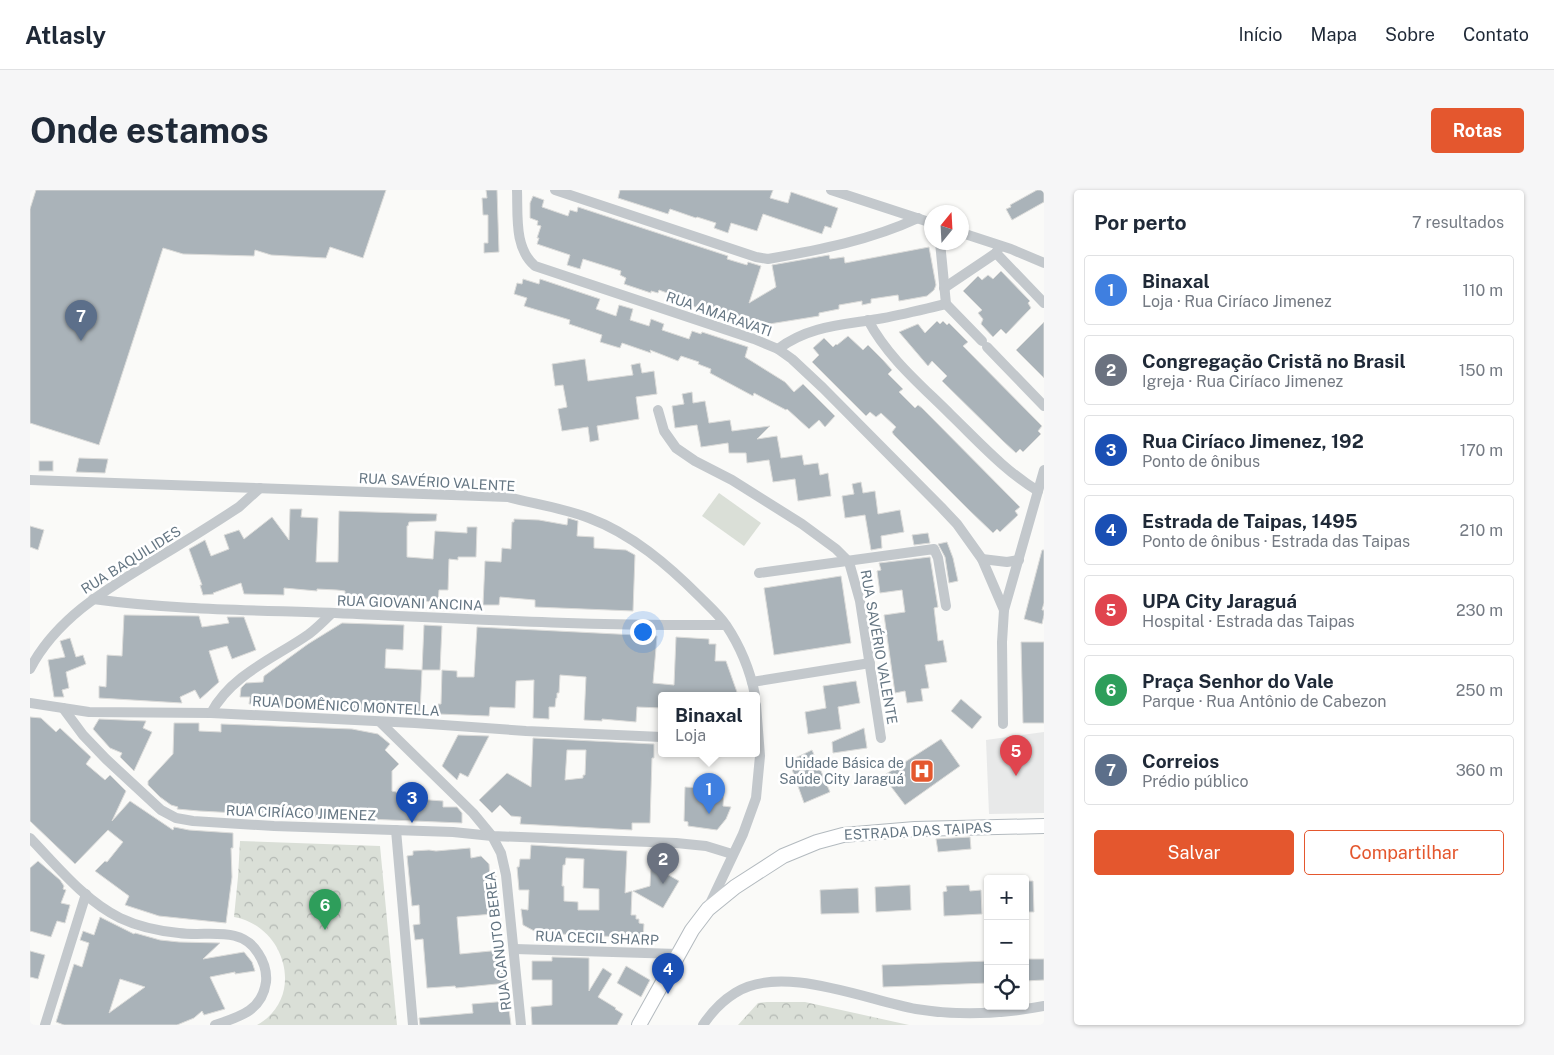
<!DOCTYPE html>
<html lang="pt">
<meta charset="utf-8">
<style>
:root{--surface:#fff;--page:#f6f6f7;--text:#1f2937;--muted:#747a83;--line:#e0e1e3;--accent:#e4572e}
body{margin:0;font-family:"Public Sans",sans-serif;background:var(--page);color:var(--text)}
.controls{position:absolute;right:15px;bottom:15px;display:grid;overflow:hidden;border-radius:5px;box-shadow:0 1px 4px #0004}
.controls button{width:45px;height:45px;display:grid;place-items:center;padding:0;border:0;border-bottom:1px solid var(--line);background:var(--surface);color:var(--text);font:25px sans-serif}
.compass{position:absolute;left:894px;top:15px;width:45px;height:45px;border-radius:50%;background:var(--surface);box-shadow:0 1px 4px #0004;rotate:18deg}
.you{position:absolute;left:612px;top:441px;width:18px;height:18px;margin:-12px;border:4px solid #fff;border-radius:50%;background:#1a73e8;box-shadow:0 0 0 8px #1a73e833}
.badge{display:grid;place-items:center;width:32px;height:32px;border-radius:50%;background:var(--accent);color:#fff;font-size:16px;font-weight:700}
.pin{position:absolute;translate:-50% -41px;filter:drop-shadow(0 1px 2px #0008)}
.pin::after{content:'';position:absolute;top:26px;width:18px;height:15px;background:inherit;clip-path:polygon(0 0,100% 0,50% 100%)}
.popup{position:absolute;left:628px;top:502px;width:102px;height:65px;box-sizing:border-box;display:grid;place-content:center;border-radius:5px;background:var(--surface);filter:drop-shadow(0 1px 4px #0005);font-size:16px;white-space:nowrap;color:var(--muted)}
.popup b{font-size:19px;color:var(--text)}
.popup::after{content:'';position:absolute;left:50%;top:100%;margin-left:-10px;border:10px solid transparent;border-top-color:var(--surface)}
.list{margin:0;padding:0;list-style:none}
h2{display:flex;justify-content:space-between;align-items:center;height:65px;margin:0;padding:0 20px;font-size:21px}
h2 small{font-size:16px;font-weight:400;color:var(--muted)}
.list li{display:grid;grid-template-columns:32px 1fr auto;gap:15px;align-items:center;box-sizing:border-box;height:70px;margin:0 10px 10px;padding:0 10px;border:1px solid var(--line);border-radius:5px}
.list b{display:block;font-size:19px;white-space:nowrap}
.list p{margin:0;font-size:16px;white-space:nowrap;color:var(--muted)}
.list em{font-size:16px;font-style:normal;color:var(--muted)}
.actions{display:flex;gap:10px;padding:15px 20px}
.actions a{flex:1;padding:11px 0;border:1px solid var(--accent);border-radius:5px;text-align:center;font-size:18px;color:var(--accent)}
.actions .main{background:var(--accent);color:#fff}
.icon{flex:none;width:28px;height:28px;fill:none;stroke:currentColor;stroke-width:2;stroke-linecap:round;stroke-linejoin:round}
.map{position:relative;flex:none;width:1014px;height:835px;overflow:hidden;border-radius:5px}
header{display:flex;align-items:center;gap:30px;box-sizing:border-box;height:70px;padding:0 25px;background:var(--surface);border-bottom:1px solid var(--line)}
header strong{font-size:24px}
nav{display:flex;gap:28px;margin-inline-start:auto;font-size:18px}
.intro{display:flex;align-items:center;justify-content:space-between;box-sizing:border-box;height:120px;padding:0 30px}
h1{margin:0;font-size:35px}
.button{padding:12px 22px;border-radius:5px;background:var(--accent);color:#fff;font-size:18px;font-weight:700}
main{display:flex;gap:30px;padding:0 30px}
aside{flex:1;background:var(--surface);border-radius:5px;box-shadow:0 1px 4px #0004}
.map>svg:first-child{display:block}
.built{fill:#e8e9e9}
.grass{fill:#dadfd7}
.forest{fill:url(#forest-crowns)}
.building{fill:#aab3b9;stroke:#dcdcda;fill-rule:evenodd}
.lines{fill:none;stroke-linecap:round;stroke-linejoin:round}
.secondary-casing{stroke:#b3babf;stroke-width:16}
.street{stroke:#c3c8cc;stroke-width:10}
.secondary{stroke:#fff;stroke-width:14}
.labels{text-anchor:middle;stroke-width:5;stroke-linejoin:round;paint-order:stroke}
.street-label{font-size:14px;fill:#657683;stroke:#fff}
.poi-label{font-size:14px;fill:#657683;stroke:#fff;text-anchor:end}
</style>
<header>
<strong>Atlasly</strong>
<nav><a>Início</a><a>Mapa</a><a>Sobre</a><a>Contato</a></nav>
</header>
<div class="intro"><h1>Onde estamos</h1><a class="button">Rotas</a></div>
<main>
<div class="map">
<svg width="1014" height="835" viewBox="0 0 1014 835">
<defs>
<pattern id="forest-crowns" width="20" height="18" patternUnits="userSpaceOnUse" patternTransform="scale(1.25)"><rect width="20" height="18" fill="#dadfd7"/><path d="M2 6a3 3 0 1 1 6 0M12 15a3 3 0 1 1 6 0" fill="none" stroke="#b4b9b4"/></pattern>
</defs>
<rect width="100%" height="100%" fill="#fafaf8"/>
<polygon class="built" points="1014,542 1014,623 959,624 956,550"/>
<polygon class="grass" points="689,303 731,333 714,356 672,326"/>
<g class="forest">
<path d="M210,651L350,656L367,835H227C276,808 256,736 204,727L208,687Z"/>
<polygon points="737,812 775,812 879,835 708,835 728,813"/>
</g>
<g class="building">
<polygon points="6,0 356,0 333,68 300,57 296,68 241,65 225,60 224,66 153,64 133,58 69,255 0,233 0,19"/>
<polygon points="456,0 467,0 469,62 454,63 454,53 458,53 458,25 453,25 452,8 457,8"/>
<polygon points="590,0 743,0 740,8 758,13 761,2 808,18 801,38 795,36 792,44 733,24 727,41 701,33 698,43 684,38 686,33 667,27 666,28 640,19 638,24 588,8"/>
<polygon points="1007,0 1014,0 1014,12 982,30 976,19 981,17 980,15"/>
<polygon points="503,6 514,10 512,17 538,26 540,20 547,22 548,17 698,66 697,69 717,75 718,72 731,76 719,113 746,97 742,75 799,65 800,69 814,67 815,73 899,57 906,95 904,100 897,106 869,111 868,105 841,109 841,113 832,115 832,111 809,115 809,119 789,123 789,126 733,135 687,120 686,124 647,111 648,107 629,100 628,103 621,101 621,103 594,94 596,88 590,85 591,81 553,69 550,79 537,75 540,65 507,54 509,48 507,48 511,36 507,35 508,31 500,28 500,13"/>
<polygon points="971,81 1000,111 998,113 1001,118 976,144 971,139 963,147 951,134 953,129 948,123 952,120 933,101 948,86 952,90 958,85 963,89"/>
<polygon points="493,89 509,94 510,89 570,109 566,119 586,126 589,115 603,119 600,130 619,136 621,129 634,134 632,140 659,149 662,141 671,144 672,142 718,157 715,167 755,192 764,202 773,194 805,226 795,237 789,230 779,239 757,219 756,220 724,203 723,206 680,183 681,179 668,174 669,172 651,166 648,171 620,160 621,163 592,153 590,158 570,152 572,145 539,134 540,130 494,116 497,108 484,104 487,93 492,94"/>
<polygon points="907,131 910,134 913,131 917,135 919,133 938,152 933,156 1012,236 1008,241 1011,244 993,262 990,259 986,263 973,251 912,191 917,186 902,171 898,176 869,142 888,134 895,143"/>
<polygon points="1014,132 1014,188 986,160"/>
<polygon points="818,146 833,160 838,155 853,170 862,180 858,184 873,199 869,202 885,218 888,215 892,218 990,317 985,321 988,325 970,342 967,339 963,343 939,320 864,245 862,242 866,237 851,223 846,227 840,222 836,226 782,172 789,165 783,158 794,148 803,157 806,154 807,155"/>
<polygon points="555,169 558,191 603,185 601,175 610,173 612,183 624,181 627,204 606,207 609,229 567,236 569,250 560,252 558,237 532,241 528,219 537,217 533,195 525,196 522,174"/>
<polygon points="662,202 663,213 675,211 679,233 700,230 702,241 740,236 727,249 747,246 751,268 772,265 774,275 788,273 790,285 798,283 801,306 768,311 765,289 743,292 739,270 717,273 716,263 699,263 698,253 671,257 667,235 645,238 642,216 654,214 652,204"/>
<polygon points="49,268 78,269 75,283 46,282"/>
<rect x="9" y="271" width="14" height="10"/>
<polygon points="831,292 833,303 845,301 848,324 870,320 874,342 851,346 852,358 841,360 835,325 815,328 812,306 824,304 822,294"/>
<polygon points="260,319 272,319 271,327 288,328 286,372 308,372 309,321 407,324 406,331 379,332 378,336 377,336 377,367 403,369 405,341 437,343 437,337 447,337 446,367 428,367 428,370 419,369 418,400 409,400 408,412 315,408 315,401 307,400 287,399 287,401 254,398 254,405 214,404 211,393 183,403 184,404 173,405 170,395 172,395 159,359 175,350 181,366 199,359 194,345 209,340 214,349 242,327 259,350"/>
<polygon points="538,328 548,331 547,346 564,347 564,358 596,360 605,365 603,421 505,417 505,410 470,407 469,415 453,415 455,371 471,372 472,358 481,359 482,332 484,332 484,329 509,330 537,335"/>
<polygon points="0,336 14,340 8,360 0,357"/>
<polygon points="898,343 900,353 884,355 882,345"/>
<polygon points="917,352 923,368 928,391 919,393 915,367 908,354"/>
<polygon points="1012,360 1014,360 1014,413 1012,420 1014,420 1014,425 1012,434 994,429"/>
<polygon points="900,367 908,417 904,418 908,451 913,450 917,472 895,475 899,498 891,499 893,511 877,513 875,501 865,503 854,425 875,422 872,400 850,403 847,381 851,380 849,373"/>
<polygon points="811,386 821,453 744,465 734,398"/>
<polygon points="94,425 169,426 172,437 199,433 197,427 214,427 226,460 202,469 197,456 179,461 189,492 170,509 165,500 150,507 152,513 69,508 69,496 76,497 77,465 92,466"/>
<polygon points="312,433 374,435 373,460 356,459 355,478 392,480 390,523 294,519 294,511 273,518 229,516 229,514 219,514 220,507 210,507 211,498 216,493 233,492 234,486 278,454"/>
<polygon points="394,435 412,436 410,480 392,480"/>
<polygon points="447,437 627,446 623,493 644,495 646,447 679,449 679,454 686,454 685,471 696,471 708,505 632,505 632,518 607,517 606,532 572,529 572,531 554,530 556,487 530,485 529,503 527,503 527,508 526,508 525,517 519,517 519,529 503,528 504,490 486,491 485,518 460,517 459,526 408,524 408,514 411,514 412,480 427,481 427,487 444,487"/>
<polygon points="40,448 46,467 53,465 56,474 36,482 39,498 32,500 34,507 24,507 18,470 35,467 30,451"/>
<polygon points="991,452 1014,452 1014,533 993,533"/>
<polygon points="826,491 830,513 808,517 811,539 778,544 775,522 796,518 793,496"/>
<polygon points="931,509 952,527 942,539 921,521"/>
<polygon points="0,527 11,528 26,542 30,538 61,567 56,574 75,590 80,585 96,601 82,631 100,611 143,640 144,637 159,640 203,643 203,658 201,658 202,687 196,733 129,726 95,715 99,706 65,681 75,671 77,672 93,652 78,640 45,674 0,631"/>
<polygon points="69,529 116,531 113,538 122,542 104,581 90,567 92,563 80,558 63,539"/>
<polygon points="144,533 169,533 169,541 191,542 191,534 322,539 348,544 360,554 355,560 369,574 362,581 362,601 366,602 374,608 413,611 413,617 427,617 432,623 432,633 265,626 266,622 245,621 245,625 169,621 147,619 148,617 141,615 130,607 118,595 118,591 143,564"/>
<polygon points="834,538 837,558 803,563 802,552"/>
<polygon points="428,545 459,546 438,587 430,583 427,590 412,576"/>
<path d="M503,548L624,554V568H622L620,633H602V640L490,634L491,627L481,626L470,615L462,623L449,610L477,583L501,597ZM537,560H556L555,585H553V588L535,590Z"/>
<polygon points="911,549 930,576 875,615 853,586"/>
<polygon points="782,560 800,602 774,613 759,571"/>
<polygon points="655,597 694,599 693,616 701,617 696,629 687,640 658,636 658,632 654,631"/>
<polygon points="940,647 941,659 908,662 906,649"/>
<path d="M501,655L597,661L595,703L602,701L601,725H606V729H609V733L614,734L613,748L508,743L493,735L491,719L498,720L499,700H489L487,677H489L490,669H500ZM536,668L554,669L553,698L569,699V720H548V712L534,711V696H532L533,675H535Z"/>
<polygon points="440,658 441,668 451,666 459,674 460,686 466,686 470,716 462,717 463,724 427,727 430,764 471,760 471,767 475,767 477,793 426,798 425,796 397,798 393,749 385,750 383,735 390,734 389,715 382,716 377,666 383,665 383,661 399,660 406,661"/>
<polygon points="8,671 30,690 34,696 33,699 36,700 31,713 40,715 35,733 27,731 21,747 0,741 0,678"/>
<polygon points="621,675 649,691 633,718 603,701 620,696"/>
<polygon points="995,691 1003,691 1004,722 995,722"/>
<polygon points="880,695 881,720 846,722 845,697"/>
<polygon points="939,695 940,701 951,700 952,724 914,726 913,702 917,701 916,696"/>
<polygon points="828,698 829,723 791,724 790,700"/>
<path d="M70,727L104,744L105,743L130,750L149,752L190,753L173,769L214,762L222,772L225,781L205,784V782L180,787L195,819L174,825L172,821L164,828L147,835H34L26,832L44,774L52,777L59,753L50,750L53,741L64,745ZM90,789L115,797L79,823Z"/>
<polygon points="0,761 15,765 8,789 0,787"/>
<polygon points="522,767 559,768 559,801 573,778 582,784 568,807 586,818 585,819 593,824 587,835 502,835 501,817 522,815 522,790 502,790 502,771 522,771"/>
<polygon points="995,769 1014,769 1014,790 995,791"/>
<polygon points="958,771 958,793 853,797 852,775"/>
<polygon points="596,776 620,790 611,807 587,793"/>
<polygon points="478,811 481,835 390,835 389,828 443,823 442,814"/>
</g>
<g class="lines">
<g class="secondary-casing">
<polyline id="secondary" points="609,835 662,740 678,719 705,697 753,666 787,652 813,645 885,639 1014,636"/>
</g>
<g class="street">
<path d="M487,0C488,26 484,58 505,76L724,149L748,159L762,169L793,198L911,317L927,334L952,369L974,420"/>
<path d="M525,0L726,67L738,69C789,60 841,50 888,28"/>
<polyline points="801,0 902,33"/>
<polyline points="932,43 981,59 1014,73"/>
<polyline points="910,52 916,114 952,151"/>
<polyline points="970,56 966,63 1014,113"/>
<polyline points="914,98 966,63"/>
<path d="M838,130C858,168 891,195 921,225C949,252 975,281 1008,301"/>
<polyline points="957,157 1014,216"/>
<path d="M748,159C778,136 812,135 848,129C871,125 894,119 916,114"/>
<polyline points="628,220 634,241 646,258 665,271 702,290 772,334 806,359 819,372 830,411 851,548"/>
<path d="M0,290L478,307C505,314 533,318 559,328C602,344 638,375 670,407C679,416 689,425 696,435C710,456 720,480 725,505"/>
<polyline points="952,369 977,372 989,370"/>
<polyline points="729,383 904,359 908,368 916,416"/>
<path d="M63,409C143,420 225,420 305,423C435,429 565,436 695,435"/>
<path d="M0,479C26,429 75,400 121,372C151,354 180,336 209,317L230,298"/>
<polyline points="722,492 840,473"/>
<polyline points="0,513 59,522 181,523 385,533 496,541 632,547"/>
<polyline points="33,518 53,545 76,569 131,620 146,628 163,631 244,636 423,642 462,646 646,653 676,656 702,664"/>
<path d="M181,523C202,484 245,468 279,444C287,438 295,430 302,423"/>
<polyline points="350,532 443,623 462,646 471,663 476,685 491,835"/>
<polyline points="973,534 972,452 974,420 1014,280"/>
<polyline points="366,640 383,835"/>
<path d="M0,648C27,676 55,711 90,728C109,737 128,741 149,743C177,747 211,735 228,763C234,772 237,782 236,792C232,821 209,827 185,835"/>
<polyline points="678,718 713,644 726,608 730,566 726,515"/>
<polyline points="485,759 648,764"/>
<polyline points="15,835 56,704"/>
<path d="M673,835C681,823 692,811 705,803C751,773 836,810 886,819C928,826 972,824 1014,816"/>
</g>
<use href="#secondary" class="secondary"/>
</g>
<defs>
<g id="hospital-square" transform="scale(1.25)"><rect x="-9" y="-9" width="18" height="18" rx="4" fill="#e4572e" stroke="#fff"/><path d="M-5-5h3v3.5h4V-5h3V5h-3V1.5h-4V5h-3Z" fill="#fff"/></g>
</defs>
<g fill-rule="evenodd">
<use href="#hospital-square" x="892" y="581"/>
</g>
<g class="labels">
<g class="street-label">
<text transform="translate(689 124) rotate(19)" y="5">RUA AMARAVATI</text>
<text transform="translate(407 292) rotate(3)" y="5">RUA SAVÉRIO VALENTE</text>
<text transform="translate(101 370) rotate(-32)" y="5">RUA BAQUILIDES</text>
<text transform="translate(380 413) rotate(2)" y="5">RUA GIOVANI ANCINA</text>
<text transform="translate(849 457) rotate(80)" y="5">RUA SAVÉRIO VALENTE</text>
<text transform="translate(316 516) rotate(3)" y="5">RUA DOMÊNICO MONTELLA</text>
<text transform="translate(271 623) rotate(2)" y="5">RUA CIRÍACO JIMENEZ</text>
<text transform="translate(888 641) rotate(-3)" y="5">ESTRADA DAS TAIPAS</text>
<text transform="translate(567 748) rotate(2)" y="5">RUA CECIL SHARP</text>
<text transform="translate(468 751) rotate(-97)" y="5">RUA CANUTO BEREA</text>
</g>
<g class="poi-label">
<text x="874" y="578">Unidade Básica de<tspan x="874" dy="16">Saúde City Jaraguá</tspan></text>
</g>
</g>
</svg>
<div class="controls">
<button>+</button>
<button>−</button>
<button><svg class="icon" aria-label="locate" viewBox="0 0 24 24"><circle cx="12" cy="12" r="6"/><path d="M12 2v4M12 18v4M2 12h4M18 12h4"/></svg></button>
</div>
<svg class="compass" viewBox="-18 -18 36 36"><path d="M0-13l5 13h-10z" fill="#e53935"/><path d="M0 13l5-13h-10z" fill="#747a83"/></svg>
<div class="you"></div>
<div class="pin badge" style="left:679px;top:624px;background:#3f7fe0">1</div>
<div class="popup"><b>Binaxal</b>Loja</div>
<div class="pin badge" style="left:633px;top:694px;background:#6b7280">2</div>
<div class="pin badge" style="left:382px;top:633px;background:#1a4fb4">3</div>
<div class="pin badge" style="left:638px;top:804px;background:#1a4fb4">4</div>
<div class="pin badge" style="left:986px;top:586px;background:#e0444e">5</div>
<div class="pin badge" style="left:295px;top:740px;background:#2e9e5b">6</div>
<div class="pin badge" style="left:51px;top:151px;background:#5c6f8a">7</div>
</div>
<aside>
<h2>Por perto<small>7 resultados</small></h2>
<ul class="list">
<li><span class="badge" style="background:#3f7fe0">1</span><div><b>Binaxal</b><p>Loja · Rua Ciríaco Jimenez</p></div><em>110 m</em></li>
<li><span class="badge" style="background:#6b7280">2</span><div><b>Congregação Cristã no Brasil</b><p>Igreja · Rua Ciríaco Jimenez</p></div><em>150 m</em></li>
<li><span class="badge" style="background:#1a4fb4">3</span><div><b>Rua Ciríaco Jimenez, 192</b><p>Ponto de ônibus</p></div><em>170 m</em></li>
<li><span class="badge" style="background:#1a4fb4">4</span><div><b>Estrada de Taipas, 1495</b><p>Ponto de ônibus · Estrada das Taipas</p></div><em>210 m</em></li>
<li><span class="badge" style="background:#e0444e">5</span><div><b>UPA City Jaraguá</b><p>Hospital · Estrada das Taipas</p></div><em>230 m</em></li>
<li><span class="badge" style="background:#2e9e5b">6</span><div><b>Praça Senhor do Vale</b><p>Parque · Rua Antônio de Cabezon</p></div><em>250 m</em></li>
<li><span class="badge" style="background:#5c6f8a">7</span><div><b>Correios</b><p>Prédio público</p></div><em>360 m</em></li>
</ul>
<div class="actions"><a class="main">Salvar</a><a>Compartilhar</a></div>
</aside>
</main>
